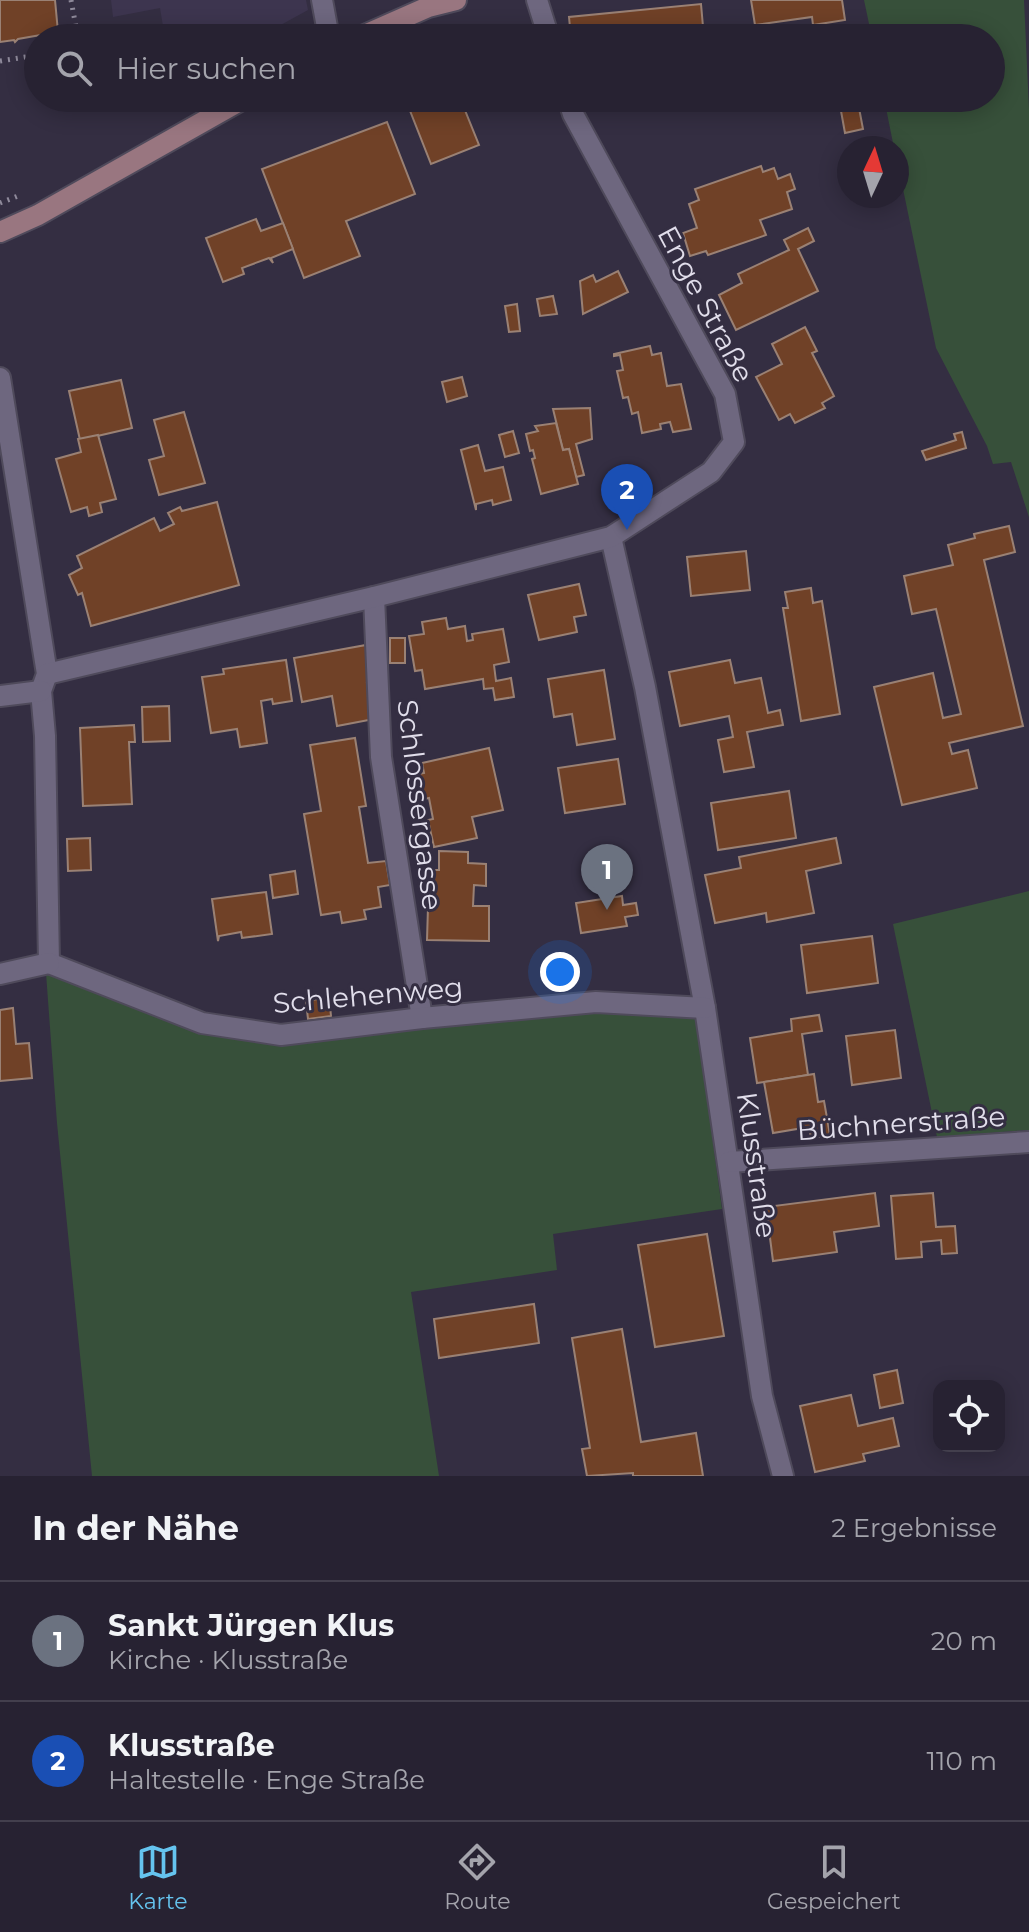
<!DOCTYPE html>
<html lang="de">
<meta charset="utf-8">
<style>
:root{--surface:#272232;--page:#332f3e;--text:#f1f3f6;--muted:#a4a4ac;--line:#433f4d;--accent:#65c4ef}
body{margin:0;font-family:Montserrat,sans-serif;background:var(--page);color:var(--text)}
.controls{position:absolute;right:24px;bottom:24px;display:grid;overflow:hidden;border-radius:16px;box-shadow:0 4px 20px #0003}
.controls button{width:72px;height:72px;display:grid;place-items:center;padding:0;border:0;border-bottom:2px solid var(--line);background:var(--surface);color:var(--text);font:40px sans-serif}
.compass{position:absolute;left:837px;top:136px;width:72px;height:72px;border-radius:50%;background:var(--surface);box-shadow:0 4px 20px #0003;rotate:4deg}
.you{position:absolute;left:560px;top:972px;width:28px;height:28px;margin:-20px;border:6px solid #fff;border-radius:50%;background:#1a73e8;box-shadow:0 0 0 12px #1a73e833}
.badge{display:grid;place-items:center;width:52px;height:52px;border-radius:50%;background:var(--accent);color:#fff;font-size:26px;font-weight:700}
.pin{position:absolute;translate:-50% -66px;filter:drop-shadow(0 2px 4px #0008)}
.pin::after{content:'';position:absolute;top:42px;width:28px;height:24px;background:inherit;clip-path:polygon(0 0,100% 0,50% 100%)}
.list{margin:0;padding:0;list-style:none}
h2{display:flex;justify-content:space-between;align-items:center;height:104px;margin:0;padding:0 32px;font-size:34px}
h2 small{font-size:26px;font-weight:400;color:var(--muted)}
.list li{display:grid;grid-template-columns:52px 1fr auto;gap:24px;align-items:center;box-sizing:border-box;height:120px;padding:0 32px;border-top:2px solid var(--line)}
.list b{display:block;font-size:30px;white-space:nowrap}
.list p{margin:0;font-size:26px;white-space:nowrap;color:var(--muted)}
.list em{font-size:26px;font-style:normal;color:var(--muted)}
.icon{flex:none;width:44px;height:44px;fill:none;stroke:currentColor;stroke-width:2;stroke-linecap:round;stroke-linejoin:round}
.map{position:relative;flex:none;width:1029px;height:1476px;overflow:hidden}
.search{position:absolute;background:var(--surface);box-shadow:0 4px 20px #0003;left:24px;right:24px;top:24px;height:88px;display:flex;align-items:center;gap:20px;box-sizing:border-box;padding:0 28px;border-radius:44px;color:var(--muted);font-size:30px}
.sheet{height:344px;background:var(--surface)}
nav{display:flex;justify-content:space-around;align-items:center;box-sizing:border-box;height:112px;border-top:2px solid var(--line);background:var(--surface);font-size:22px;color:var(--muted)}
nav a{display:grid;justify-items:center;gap:4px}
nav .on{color:var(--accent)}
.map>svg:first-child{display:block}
.built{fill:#3d354f}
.green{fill:#37503a}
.building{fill:#704127;stroke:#9a8174;stroke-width:2}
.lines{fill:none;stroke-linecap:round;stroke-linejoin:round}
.street-casing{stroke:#4f4a5b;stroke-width:24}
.secondary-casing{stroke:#4f4a5b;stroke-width:24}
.path{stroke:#8f8a9b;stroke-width:5;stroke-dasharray:2 6;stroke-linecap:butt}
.street{stroke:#6e677f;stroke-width:20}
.secondary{stroke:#997680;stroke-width:20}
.labels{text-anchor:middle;stroke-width:6;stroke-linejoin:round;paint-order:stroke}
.street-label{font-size:28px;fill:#e1deeb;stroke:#342e42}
</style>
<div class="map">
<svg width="1029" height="1476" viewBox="0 0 1029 1476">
<rect width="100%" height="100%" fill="#342e42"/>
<polygon class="built" points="111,0 306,0 308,10 257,38 165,38 160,8 113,17"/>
<g class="green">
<polygon points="864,0 1024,0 1029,109 1029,517 1011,462 993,464 987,446 936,348 897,160 897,148 894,148 884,98 991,98 991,38 872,38"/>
<polygon points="1029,891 1029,1130 937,1137 893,924"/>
<polygon points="46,973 200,1029 597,1010 696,1017 722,1209 553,1234 557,1270 411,1292 439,1476 92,1476 57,1123"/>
</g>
<g class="building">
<polygon points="0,0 55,0 58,32 18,39 15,42 14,40 0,42"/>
<polygon points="751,0 842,0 845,20 813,25 812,17 755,25"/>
<polygon points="701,4 704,38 571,38 569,17"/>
<polygon points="405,98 460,98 479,145 431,164"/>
<polygon points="635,98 710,98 711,102 636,109"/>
<polygon points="859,108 863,129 845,133 841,111"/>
<polygon points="387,122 415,194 346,221 360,256 304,278 262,169"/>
<polygon points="849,154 849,179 843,156"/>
<polygon points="761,166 763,172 774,168 778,179 790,174 795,189 787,192 792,209 760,220 766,235 708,255 706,251 690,256 683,233 697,228 689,204 699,200 695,189"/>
<polygon points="256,219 261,231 283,223 293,249 271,258 273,263 269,258 242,268 244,274 223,282 206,238"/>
<polygon points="808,228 814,241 798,249 818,291 736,330 719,295 742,283 738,274 789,250 784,240"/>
<polygon points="618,271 628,292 583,314 580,281 593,275 596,282"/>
<polygon points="553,296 557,314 540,316 537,299"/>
<polygon points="517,304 520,331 509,332 505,306"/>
<polygon points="805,327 817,351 812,353 834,396 822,403 825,408 795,423 790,414 779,420 756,377 782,364 772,344"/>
<polygon points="650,346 652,355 661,353 667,386 681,384 691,429 673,432 670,422 660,424 661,429 642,433 638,412 632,414 628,397 623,398 617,371 623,370 620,355 614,356 614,354"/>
<polygon points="462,377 467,396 447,402 442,382"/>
<polygon points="121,380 132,428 80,440 69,391"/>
<polygon points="590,408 592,439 576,444 584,475 576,477 569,449 563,450 553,409"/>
<polygon points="184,412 205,483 159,495 149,460 164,456 154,420"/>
<polygon points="556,423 563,450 569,449 578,484 541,494 532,459 535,458 533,450 530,451 526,434 538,431 535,426"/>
<polygon points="513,431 519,453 505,457 499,435"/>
<polygon points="962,432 966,448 926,460 922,451 956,440 954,434"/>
<polygon points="98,435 116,499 100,503 102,512 89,516 87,507 71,512 56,459 81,452 78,439"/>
<polygon points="478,445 485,471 503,467 511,500 493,505 492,500 476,504 476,510 461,450"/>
<polygon points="217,502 239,585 91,626 82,593 78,595 69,575 82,568 77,556 154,518 160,531 174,524 168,513 180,507 182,511"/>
<polygon points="1009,526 1015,552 984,560 1023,726 949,743 952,754 968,750 977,788 902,805 874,687 933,673 943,718 961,714 936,609 912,614 904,576 953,565 948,545 975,538 974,534"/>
<polygon points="746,551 750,590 691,596 687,557"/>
<polygon points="579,584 586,615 574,617 577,632 539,640 528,595"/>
<polygon points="811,588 813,603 822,601 840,714 801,721 783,608 788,608 785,592"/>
<polygon points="446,618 448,629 465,626 467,641 473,640 472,634 503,629 509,662 494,665 496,681 511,678 514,697 495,700 493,688 484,689 483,679 425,689 422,670 415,671 409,636 424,634 422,622"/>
<rect x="390" y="638" width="15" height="25"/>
<polygon points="366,645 373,682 367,683 374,719 337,726 332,696 302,702 294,658"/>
<polygon points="286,660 292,701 273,704 272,699 261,701 267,743 240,747 237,729 211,733 202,677 224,674 223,669"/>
<polygon points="730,660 735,683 761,678 768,713 780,710 783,725 747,732 754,767 724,772 718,740 733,737 729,716 680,726 669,672"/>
<polygon points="604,670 615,739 577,745 572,714 554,717 548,679"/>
<polygon points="169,706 170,741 143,742 142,707"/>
<polygon points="134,725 135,742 129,742 132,804 83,806 80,728"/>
<polygon points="355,738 366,806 359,807 368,863 386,861 390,885 378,887 381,907 364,910 366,919 342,923 340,912 321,915 304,814 321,811 310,745"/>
<polygon points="489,748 503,810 472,817 477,838 434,847 428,820 433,819 429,798 415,801 409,776 424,773 422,763"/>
<polygon points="618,759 625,804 565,813 558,768"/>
<polygon points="789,791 796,838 718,850 711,803"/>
<polygon points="90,838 91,870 68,871 67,839"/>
<polygon points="836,838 841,863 806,871 814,913 767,922 766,913 715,923 705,875 741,868 739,857"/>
<polygon points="439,851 468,852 468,863 486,864 486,886 474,885 473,906 489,906 489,941 427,940 428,907 433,907 433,870 439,870"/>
<polygon points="295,871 298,894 273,898 270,875"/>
<polygon points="266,892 272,934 242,938 241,932 219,936 218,941 212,899"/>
<polygon points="622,896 623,905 636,903 638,915 625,917 627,926 581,933 576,903"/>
<polygon points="872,936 878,983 807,993 801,945"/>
<polygon points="329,997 331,1016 308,1019 306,1001"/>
<polygon points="13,1008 16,1044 29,1043 32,1078 0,1081 0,1010"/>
<polygon points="819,1015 822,1031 802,1034 808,1075 757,1083 750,1038 792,1031 791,1019"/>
<polygon points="895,1030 901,1078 852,1085 846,1036"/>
<polygon points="814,1074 818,1102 824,1101 830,1135 811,1138 809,1127 773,1133 764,1082"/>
<polygon points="875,1193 879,1226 834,1232 837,1252 773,1261 766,1207"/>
<polygon points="933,1193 936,1227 955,1226 957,1253 942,1254 941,1240 921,1242 922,1257 896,1259 891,1196"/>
<polygon points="707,1234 724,1336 655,1347 638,1245"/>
<polygon points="534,1304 539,1343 439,1358 434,1319"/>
<polygon points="622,1329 641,1442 696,1433 703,1476 633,1476 633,1473 587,1476 582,1449 590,1448 572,1338"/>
<polygon points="897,1370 903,1403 880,1408 874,1375"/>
<polygon points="851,1395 858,1426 893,1418 899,1446 863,1454 865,1461 815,1472 800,1406"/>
</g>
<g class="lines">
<g class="street-casing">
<g id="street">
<polyline points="322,0 329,38"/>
<polyline points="537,0 549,38"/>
<polyline points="0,378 47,674 41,691 45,736 49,963"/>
<polyline points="611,537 645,687 705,1008 762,1396 783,1476"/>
<polyline points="374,597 381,757 422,1018"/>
<polyline points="47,674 374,597 611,537 711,472 734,442 725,394 573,114 568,98"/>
<polyline points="0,696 41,691"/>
<polyline points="49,963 202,1023 281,1035 422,1018 596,1002 705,1008"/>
<polyline points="0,974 49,963"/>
<polyline points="729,1162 1029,1142"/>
</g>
</g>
<g class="secondary-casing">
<g id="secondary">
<polyline points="358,38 428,7 456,0"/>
<polyline points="0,232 38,215 245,98"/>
</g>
</g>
<g class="path">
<polyline points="71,0 78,38"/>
<polyline points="0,61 38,55"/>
<polyline points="0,203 18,196"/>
</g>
<use href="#street" class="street"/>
<use href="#secondary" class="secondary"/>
</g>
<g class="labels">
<g class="street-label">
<text transform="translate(706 304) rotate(62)" y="10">Enge Straße</text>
<text transform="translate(420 805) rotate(83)" y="10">Schlossergasse</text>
<text transform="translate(368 995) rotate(-5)" y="10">Schlehenweg</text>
<text transform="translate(901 1123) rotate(-4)" y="10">Büchnerstraße</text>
<text transform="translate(757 1165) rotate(82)" y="10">Klusstraße</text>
</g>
</g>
</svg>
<div class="controls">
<button><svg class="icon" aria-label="locate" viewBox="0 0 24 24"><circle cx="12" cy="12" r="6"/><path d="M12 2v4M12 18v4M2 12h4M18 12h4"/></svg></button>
</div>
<svg class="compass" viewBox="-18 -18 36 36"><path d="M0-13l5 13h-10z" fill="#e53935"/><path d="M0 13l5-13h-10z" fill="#a4a4ac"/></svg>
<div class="you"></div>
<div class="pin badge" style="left:607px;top:910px;background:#6b7280">1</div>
<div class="pin badge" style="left:627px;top:530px;background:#1a4fb4">2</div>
<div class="search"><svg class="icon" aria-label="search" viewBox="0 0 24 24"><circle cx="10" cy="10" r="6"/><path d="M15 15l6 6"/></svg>Hier suchen</div>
</div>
<section class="sheet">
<h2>In der Nähe<small>2 Ergebnisse</small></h2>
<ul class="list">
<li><span class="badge" style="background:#6b7280">1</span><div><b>Sankt Jürgen Klus</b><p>Kirche · Klusstraße</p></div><em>20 m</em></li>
<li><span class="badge" style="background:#1a4fb4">2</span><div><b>Klusstraße</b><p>Haltestelle · Enge Straße</p></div><em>110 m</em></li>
</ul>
</section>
<nav>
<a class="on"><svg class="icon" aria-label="map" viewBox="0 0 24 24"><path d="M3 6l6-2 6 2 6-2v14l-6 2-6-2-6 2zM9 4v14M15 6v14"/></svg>Karte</a>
<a><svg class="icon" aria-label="directions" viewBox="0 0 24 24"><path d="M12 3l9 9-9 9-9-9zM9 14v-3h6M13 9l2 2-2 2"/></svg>Route</a>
<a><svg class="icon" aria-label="saved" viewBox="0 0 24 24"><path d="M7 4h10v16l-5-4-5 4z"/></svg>Gespeichert</a>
</nav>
